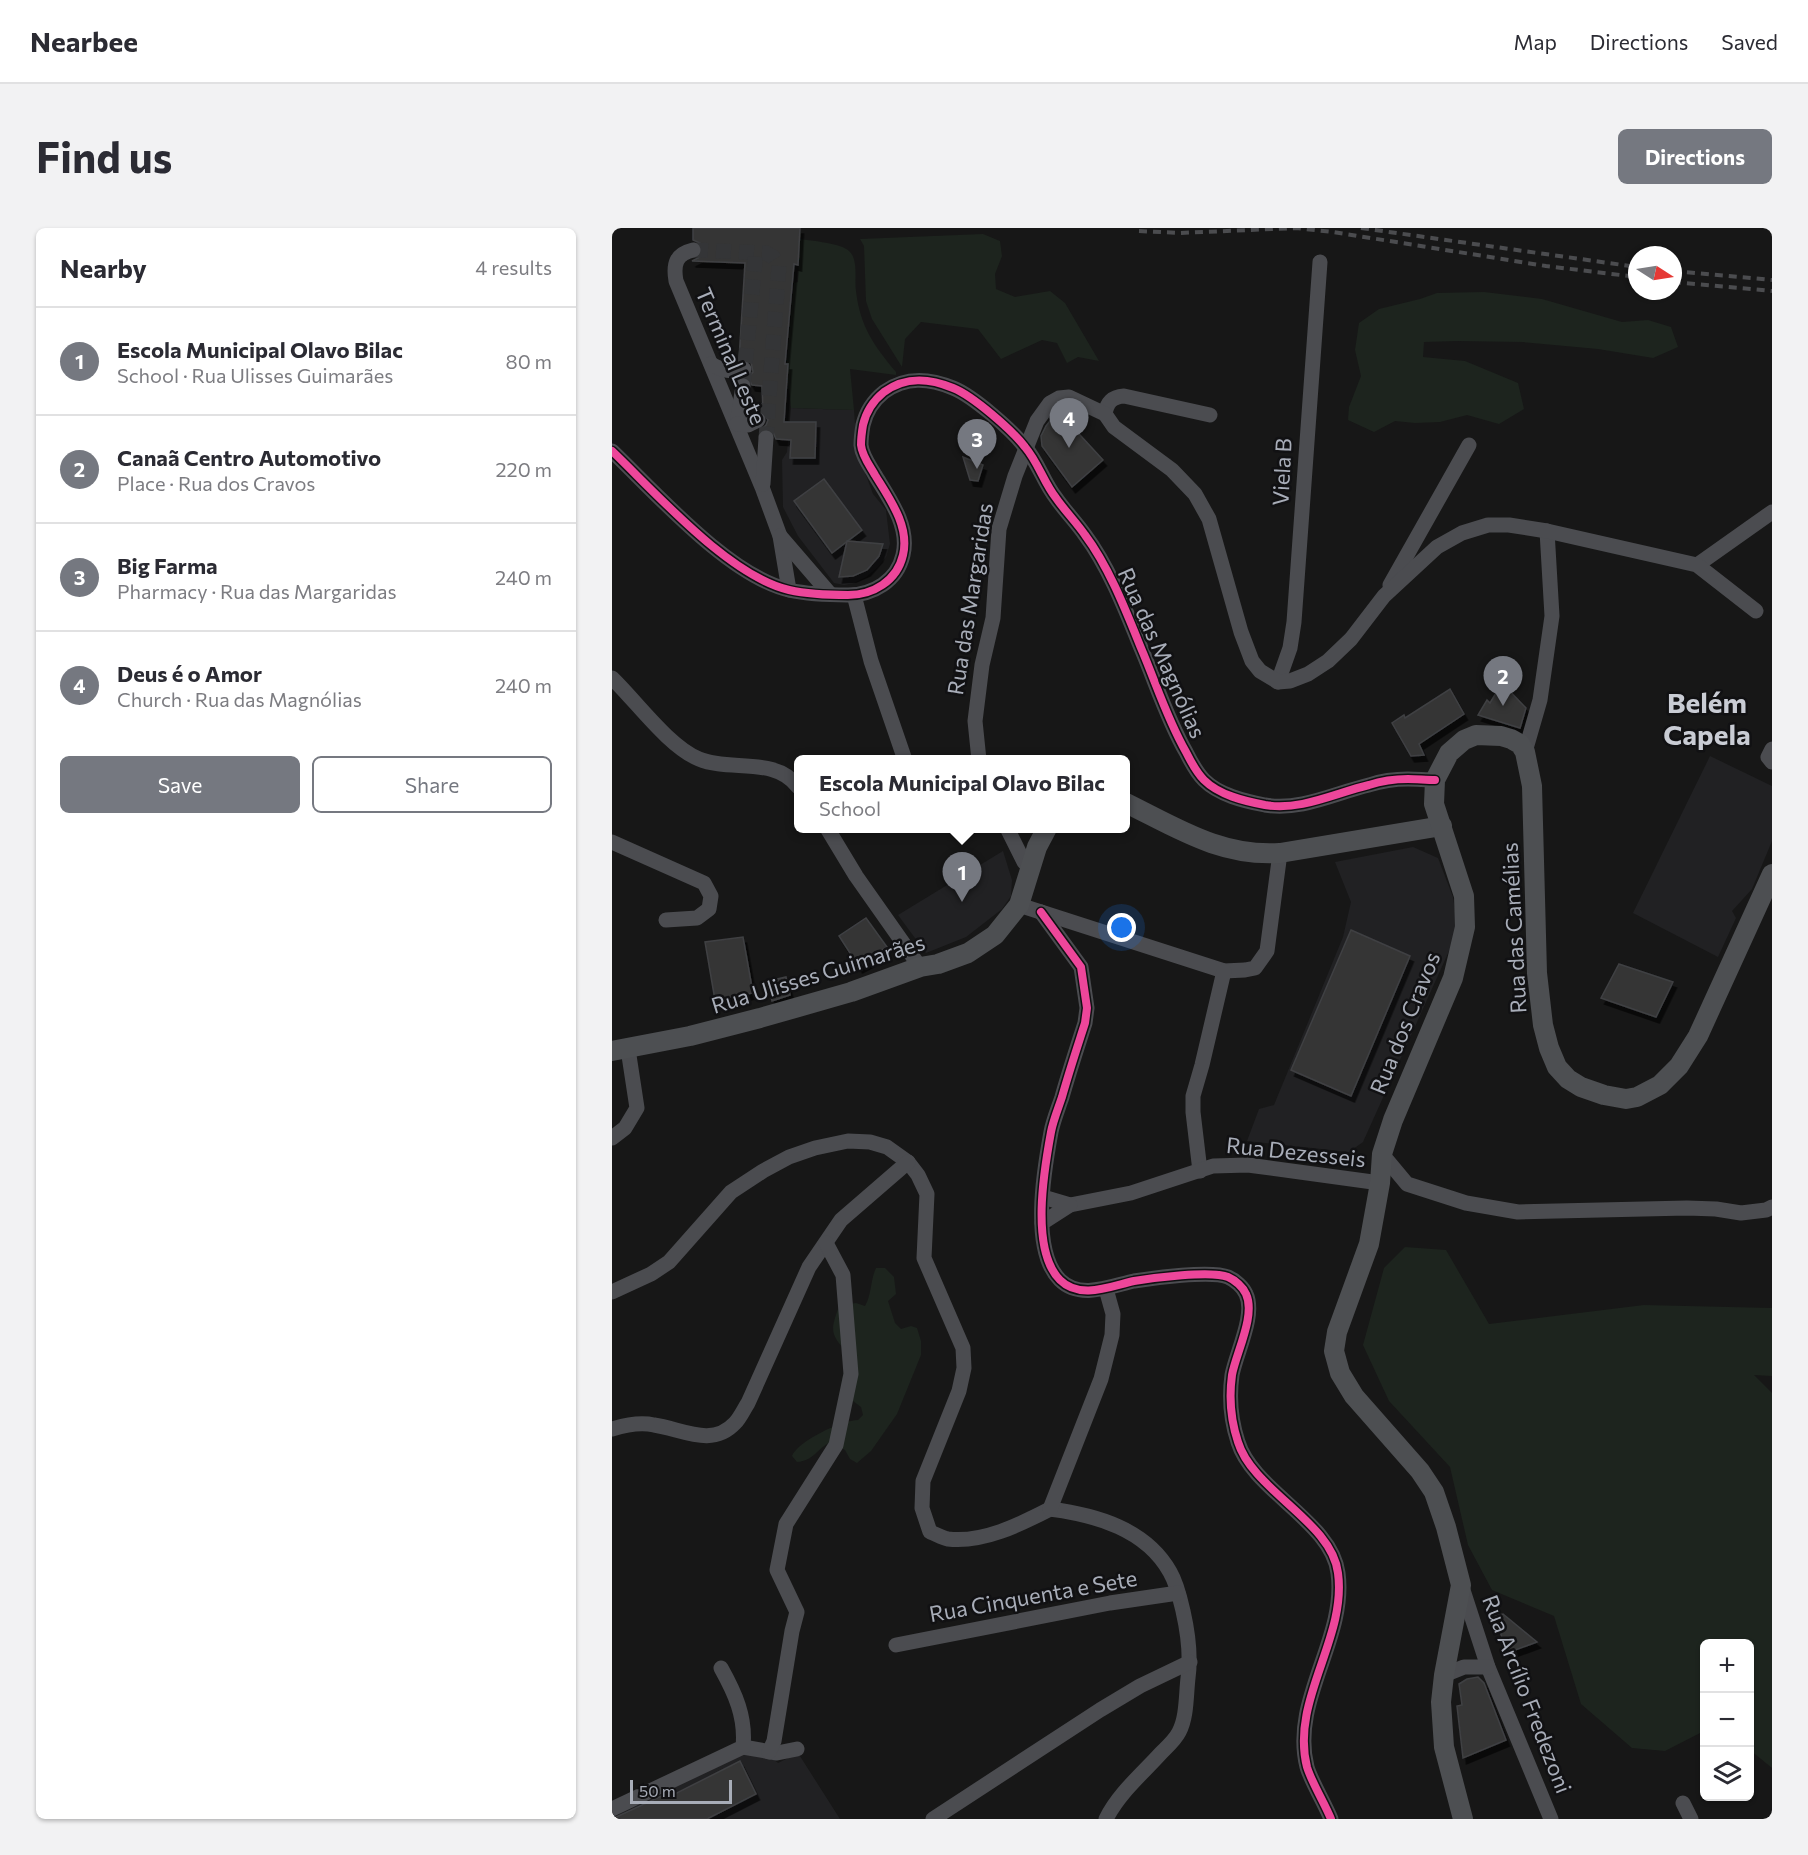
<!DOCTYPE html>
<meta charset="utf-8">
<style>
:root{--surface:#fff;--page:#f2f2f3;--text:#2b2b33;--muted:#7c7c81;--line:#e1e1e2;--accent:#757880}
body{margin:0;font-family:Commissioner,sans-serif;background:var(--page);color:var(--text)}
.controls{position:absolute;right:18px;bottom:18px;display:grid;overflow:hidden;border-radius:9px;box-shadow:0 2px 4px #0004}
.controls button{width:54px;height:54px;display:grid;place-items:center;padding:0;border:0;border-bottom:2px solid var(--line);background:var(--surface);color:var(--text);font:30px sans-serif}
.compass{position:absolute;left:1016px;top:18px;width:54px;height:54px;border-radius:50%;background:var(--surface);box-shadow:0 2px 4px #0004;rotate:102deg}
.scale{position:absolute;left:18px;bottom:15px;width:102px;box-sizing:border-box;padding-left:6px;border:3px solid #a8adb8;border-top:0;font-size:16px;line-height:21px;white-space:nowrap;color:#a8adb8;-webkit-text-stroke:4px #111113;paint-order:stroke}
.you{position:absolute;left:510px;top:700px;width:21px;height:21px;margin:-15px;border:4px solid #fff;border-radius:50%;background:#1a73e8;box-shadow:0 0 0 9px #1a73e833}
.badge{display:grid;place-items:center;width:39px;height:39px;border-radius:50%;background:var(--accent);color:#fff;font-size:20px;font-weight:700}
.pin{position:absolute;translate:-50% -50px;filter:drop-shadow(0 2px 3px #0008)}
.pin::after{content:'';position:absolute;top:32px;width:21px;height:18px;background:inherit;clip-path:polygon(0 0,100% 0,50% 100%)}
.popup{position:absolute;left:182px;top:527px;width:336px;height:78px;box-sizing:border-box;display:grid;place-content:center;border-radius:9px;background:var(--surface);filter:drop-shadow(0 2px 4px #0005);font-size:20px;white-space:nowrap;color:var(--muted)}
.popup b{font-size:22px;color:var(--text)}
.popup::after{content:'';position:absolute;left:50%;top:100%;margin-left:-12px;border:12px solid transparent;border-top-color:var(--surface)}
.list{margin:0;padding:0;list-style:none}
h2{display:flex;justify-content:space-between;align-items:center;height:78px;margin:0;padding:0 24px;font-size:26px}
h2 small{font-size:20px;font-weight:400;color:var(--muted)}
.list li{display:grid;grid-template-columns:39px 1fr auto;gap:18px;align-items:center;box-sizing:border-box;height:108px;padding:0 24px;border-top:2px solid var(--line)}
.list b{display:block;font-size:22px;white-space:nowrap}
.list p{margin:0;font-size:20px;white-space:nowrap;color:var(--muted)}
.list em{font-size:20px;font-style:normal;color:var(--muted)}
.actions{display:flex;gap:12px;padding:18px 24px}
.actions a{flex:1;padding:14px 0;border:2px solid var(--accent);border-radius:9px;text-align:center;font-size:21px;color:var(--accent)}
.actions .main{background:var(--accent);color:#fff}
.icon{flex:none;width:33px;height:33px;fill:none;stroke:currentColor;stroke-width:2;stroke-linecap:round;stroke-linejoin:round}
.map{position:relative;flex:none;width:1160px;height:1591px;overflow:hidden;border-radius:9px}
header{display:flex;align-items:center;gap:36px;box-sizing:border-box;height:84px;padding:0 30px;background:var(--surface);border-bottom:2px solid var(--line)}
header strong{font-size:28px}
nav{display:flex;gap:33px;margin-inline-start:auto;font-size:21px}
.intro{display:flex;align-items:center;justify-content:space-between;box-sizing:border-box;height:144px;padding:0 36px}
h1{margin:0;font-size:42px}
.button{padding:15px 27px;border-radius:9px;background:var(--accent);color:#fff;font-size:21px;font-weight:700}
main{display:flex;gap:36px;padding:0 36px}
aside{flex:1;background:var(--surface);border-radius:9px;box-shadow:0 2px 4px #0004}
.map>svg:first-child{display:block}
.built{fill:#212123}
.green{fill:#1d241e}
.building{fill:#353536;stroke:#3f4043;stroke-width:1.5;filter:url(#shadow)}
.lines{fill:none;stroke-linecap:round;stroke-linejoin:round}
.minor-tunnel{stroke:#343537;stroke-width:15;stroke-dasharray:15 8;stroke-linecap:butt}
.minor{stroke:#4b4c50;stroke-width:15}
.major{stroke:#4d4f52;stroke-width:20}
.rail{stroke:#4b4c4f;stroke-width:4;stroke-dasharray:8 6;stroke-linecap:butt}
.cycleway-casing{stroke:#111113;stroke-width:11}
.cycleway{stroke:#ed469a;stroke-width:8}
.labels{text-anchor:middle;stroke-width:5;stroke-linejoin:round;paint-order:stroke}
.street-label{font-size:22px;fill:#a8adb8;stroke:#111113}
.district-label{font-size:28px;font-weight:bold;fill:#c9ccd4;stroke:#111113}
</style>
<header>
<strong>Nearbee</strong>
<nav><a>Map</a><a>Directions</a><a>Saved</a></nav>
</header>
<div class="intro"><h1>Find us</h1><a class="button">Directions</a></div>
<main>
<aside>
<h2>Nearby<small>4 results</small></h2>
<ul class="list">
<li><span class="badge">1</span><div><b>Escola Municipal Olavo Bilac</b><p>School · Rua Ulisses Guimarães</p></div><em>80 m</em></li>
<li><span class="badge">2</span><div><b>Canaã Centro Automotivo</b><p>Place · Rua dos Cravos</p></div><em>220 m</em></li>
<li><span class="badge">3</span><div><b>Big Farma</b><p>Pharmacy · Rua das Margaridas</p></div><em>240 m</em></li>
<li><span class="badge">4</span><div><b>Deus é o Amor</b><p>Church · Rua das Magnólias</p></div><em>240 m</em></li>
</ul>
<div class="actions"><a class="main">Save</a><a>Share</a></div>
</aside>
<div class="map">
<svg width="1160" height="1591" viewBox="0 0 1160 1591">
<defs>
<filter id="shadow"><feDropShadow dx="3.5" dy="6" stdDeviation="0" flood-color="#0009"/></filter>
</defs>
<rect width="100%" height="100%" fill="#171717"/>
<g class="built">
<polygon points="179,180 242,182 245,223 261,266 274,282 278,316 274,329 266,339 254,349 242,355 232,357 222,355 186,308 171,279 170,232 175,224"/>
<polygon points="1098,528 1160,558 1160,613 1140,661 1120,683 1124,690 1106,729 1021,685"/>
<polygon points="801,619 826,630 841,669 846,703 751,914 737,924 635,913 647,881 662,877 731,709 739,674 723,634"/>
<polygon points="391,623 400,652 399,668 390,681 354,709 314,725 286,687"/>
<polygon points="133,1523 156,1527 166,1535 186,1525 228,1591 0,1591 0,1585"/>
</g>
<g class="green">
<polygon points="371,6 388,13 390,28 383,46 384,61 403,69 438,63 453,75 487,133 466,129 455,135 445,115 430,112 389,131 366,101 309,94 293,111 290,139 260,91 254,73 252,18 248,11"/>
<path d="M188,11C201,13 228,15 237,23C247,32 242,52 244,63C248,98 262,118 284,144V147L238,141L242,182L179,180L176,155H173L182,55L186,54Z"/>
<polygon points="872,64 930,71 1010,94 1036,92 1059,99 1066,119 1041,130 986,121 910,114 845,113 812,114 811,129 853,133 906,155 912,181 887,196 855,187 828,194 803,195 783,193 762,204 736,192 737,179 749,148 743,122 747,95 767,81 808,71 825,65"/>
<polygon points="793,1019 834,1022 877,1096 1032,1077 1160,1080 1160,1148 1142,1147 1160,1165 1160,1540 1138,1522 1138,1416 1092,1416 1092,1503 1053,1523 1020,1520 969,1476 942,1388 880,1362 856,1317 838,1239 777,1173 751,1117 772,1040"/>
<path d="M264,1040H273L282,1049L284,1066L276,1073L283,1095L289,1101L299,1098L305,1100L309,1113V1127L285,1186L259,1223L245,1235L238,1231L233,1222L219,1214C205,1220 202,1233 185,1234L180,1228C186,1213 230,1192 246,1192L251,1187L249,1179L229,1164C229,1150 234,1138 235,1124C217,1106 219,1101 227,1078L244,1075L253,1078C260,1066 258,1053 264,1040Z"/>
</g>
<g class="building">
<polygon points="81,0 188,0 186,37 182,36 173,136 176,136 172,194 204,194 203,230 178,230 179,212 164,211 160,202 155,200 150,201 154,197 156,192 151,184 150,158 140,157 136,150 141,144 139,134 135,132 127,132 133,35 80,33 88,29 91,24 88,15 81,12"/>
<polygon points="446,183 491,232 460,259 430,218 429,208 434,198"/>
<polygon points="351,229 371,237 366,253 358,252"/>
<polygon points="212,251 250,302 220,325 182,273"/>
<polygon points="235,313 271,316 267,328 255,342 241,348 227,349"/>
<polygon points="890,455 914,480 908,500 866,487 875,472 878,475"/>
<polygon points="838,461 852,486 807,516 812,527 799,528 780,495 792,487 793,490"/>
<polygon points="254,690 275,719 260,728 262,731 247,739 227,708"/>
<polygon points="739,702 798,728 739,868 679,842"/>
<polygon points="131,709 141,765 103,772 93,714"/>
<polygon points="1007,736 1061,754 1044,789 989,770"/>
<polygon points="174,749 178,767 160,773 156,753"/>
<polygon points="891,1386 925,1414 895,1425 883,1388"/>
<polygon points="866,1449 872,1455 894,1512 851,1530 845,1478 850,1477 847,1456 855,1451"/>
<polygon points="128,1533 144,1566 95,1591 0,1591 60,1563 61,1567"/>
</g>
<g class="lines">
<g class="minor-tunnel">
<polyline points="81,22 154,25 161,29 167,38 154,210"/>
<polyline points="131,158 144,24"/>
</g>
<g class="minor">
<path d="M81,22C64,26 61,36 64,53L150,259L168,308L177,362"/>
<path d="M99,136C111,143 119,144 132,141"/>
<path d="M493,186C495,174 500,169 512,168L598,187"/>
<polyline points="125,196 131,158"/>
<polyline points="125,196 136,197 146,192"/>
<path d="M0,223C44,265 117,348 177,362C195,366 218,367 236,367C261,367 285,353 291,327C298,298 277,270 263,247C258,238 250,228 249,217C249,211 250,203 251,197C254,184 262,172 272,164C294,148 317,150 341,160C361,168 400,202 413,219C426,234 432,255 444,270C453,283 464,294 473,307C497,339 514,383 529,420C544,455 555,491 574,524C579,534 584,544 592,552C607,567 632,573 653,577C689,583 723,565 757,557C769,553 783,551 796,551C805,551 814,552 823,552"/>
<polyline points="151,256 154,210"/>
<polyline points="168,308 218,366"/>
<polyline points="1085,337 1160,284"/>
<polyline points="778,357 857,217"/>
<polyline points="242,367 259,433 293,532"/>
<path d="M0,450C24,473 57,519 87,531C118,544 164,528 186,559"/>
<polyline points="666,454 678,420 682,394 708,34"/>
<polyline points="1160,521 1156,529 1160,534"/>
<polyline points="913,524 928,472 940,388 935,303"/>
<polyline points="367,532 363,493 370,437 381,390 387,301 403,248 425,193 438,175 447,170 457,169 493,186 502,199 560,242 583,266 597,291 629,404 640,433 648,443 666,454 678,453 696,446 716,433 739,411 772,368 825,319 850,305 876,297 897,297 935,303 1085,337 1144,383"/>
<polyline points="215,600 244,648 308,739"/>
<polyline points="395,600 412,634 419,641"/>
<polyline points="0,614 92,655 99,668 97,681 85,690 54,692"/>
<polyline points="407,677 612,743 633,742 643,740 655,723 668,625"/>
<path d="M429,684L469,739L475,780L473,795C465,820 457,844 450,869C446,881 441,893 439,904C432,942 418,1022 448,1052C468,1072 499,1058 522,1053C541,1050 599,1042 616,1049C623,1052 631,1059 634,1066C644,1087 624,1125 620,1147C617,1169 619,1193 626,1214C641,1263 720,1294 726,1345C735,1411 678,1472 695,1539C699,1553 713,1576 719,1591"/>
<polyline points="0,910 13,900 25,880 16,821"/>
<polyline points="770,926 795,956 854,975 906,984 1075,980 1104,981 1129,985 1154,982 1160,979"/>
<polyline points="588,943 581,884 581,868 590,837 612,743"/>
<polyline points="458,977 519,965 601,938 636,937 768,955"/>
<polyline points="430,995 458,977 431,969"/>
<path d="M0,1064L39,1046L57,1034L119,964L151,943L177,929L203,920L236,913L258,914L275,919L296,934L306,947L315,966L312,1030L351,1120L352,1140L347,1163L311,1253L310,1280L318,1304C324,1306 330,1310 336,1311C371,1315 407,1297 438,1281"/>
<path d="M0,1201C13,1197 29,1194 42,1197C70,1201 100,1220 123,1195C128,1190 132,1181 136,1175L197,1039L229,992L296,934"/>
<path d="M438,1281C484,1287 534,1301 558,1344C565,1356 568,1370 571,1383C576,1405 579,1428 576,1450C574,1467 575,1489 567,1504C563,1512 555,1519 549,1525C530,1546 507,1565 494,1591"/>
<polyline points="438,1281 489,1151 500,1107 501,1086 494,1061"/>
<polyline points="850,1359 876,1439 939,1591"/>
<polyline points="284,1417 498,1375 566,1365"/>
<polyline points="832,1447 852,1439 876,1439"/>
<polyline points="131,1519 165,1525 185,1521"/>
<polyline points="157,1524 162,1513 180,1403 185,1384 165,1342 174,1296 224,1217 239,1146 231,1047 214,1015"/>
<polyline points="1071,1575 1079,1591"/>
<path d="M0,1581L131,1519C134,1489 123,1465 109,1440"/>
<polyline points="321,1591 488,1482 528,1458 578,1434"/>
</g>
<g class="major">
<path d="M514,575C565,600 609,629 668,625L830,598"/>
<polyline points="0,823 78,808 148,790 239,764 308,739 326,736 356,725 383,707 407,677 425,619 435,600"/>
<polyline points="851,1591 832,1519 829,1474 832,1447 849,1357 834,1299 822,1264 808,1243 742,1168 728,1145 722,1123 725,1104 757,1016 768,955 770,926 781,892 841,750 853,699 852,668 822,576 823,552 837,525 852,512 864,507 889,508 899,511 908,516 913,524 920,558 925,745 931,797 937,820 945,839 956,851 969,859 992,867 1014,871 1025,869 1048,857 1067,838 1086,808 1160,646"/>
</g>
<g class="rail">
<polyline points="749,0 1025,39"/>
<polyline points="527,3 568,5 684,0 721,4 934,38 1025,49"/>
<polyline points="1061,43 1160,52"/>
<polyline points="1061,54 1160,63"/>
</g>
<g class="cycleway-casing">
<g id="cycleway">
<path d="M0,223C44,265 117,348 177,362C195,366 218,367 236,367C261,367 285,353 291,327C298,298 277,270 263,247C258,238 250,228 249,217C249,211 250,203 251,197C254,184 262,172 272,164C294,148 317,150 341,160C361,168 400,202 413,219C426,234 432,255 444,270C453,283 464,294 473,307C497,339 514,383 529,420C544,455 555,491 574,524C579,534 584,544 592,552C607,567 632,573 653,577C689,583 723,565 757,557C769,553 783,551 796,551C805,551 814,552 823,552"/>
<path d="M429,684L469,739L475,780L473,795C465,820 457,844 450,869C446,881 441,893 439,904C432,942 418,1022 448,1052C468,1072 499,1058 522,1053C541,1050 599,1042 616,1049C623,1052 631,1059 634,1066C644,1087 624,1125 620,1147C617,1169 619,1193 626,1214C641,1263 720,1294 726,1345C735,1411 678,1472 695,1539C699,1553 713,1576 719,1591"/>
</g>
</g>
<use href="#cycleway" class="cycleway"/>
</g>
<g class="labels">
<g class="street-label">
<text transform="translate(119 128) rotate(67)" y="8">Terminal Leste</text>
<text transform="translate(670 244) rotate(-87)" y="8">Viela B</text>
<text transform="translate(358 371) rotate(-81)" y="8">Rua das Margaridas</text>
<text transform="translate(550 425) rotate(66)" y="8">Rua das Magnólias</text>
<text transform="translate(902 700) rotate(-93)" y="8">Rua das Camélias</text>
<text transform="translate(206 746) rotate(-17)" y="8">Rua Ulisses Guimarães</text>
<text transform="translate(793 795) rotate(-68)" y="8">Rua dos Cravos</text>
<text transform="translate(684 924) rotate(6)" y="8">Rua Dezesseis</text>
<text transform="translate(421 1368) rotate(-10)" y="8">Rua Cinquenta e Sete</text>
<text transform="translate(915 1466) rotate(69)" y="8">Rua Arcílio Fredezoni</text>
</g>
<g class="district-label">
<text x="1095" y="485">Belém<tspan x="1095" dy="32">Capela</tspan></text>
</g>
</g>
</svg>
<div class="controls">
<button>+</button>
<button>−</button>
<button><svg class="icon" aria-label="layers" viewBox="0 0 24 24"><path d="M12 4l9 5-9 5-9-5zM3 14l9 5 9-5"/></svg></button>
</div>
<svg class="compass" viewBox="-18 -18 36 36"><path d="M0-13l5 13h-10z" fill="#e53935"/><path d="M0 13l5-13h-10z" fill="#7c7c81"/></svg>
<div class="scale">50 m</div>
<div class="you"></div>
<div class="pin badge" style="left:350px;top:674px">1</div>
<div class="popup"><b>Escola Municipal Olavo Bilac</b>School</div>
<div class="pin badge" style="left:891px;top:478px">2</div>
<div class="pin badge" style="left:365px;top:241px">3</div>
<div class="pin badge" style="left:457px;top:220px">4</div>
</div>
</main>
